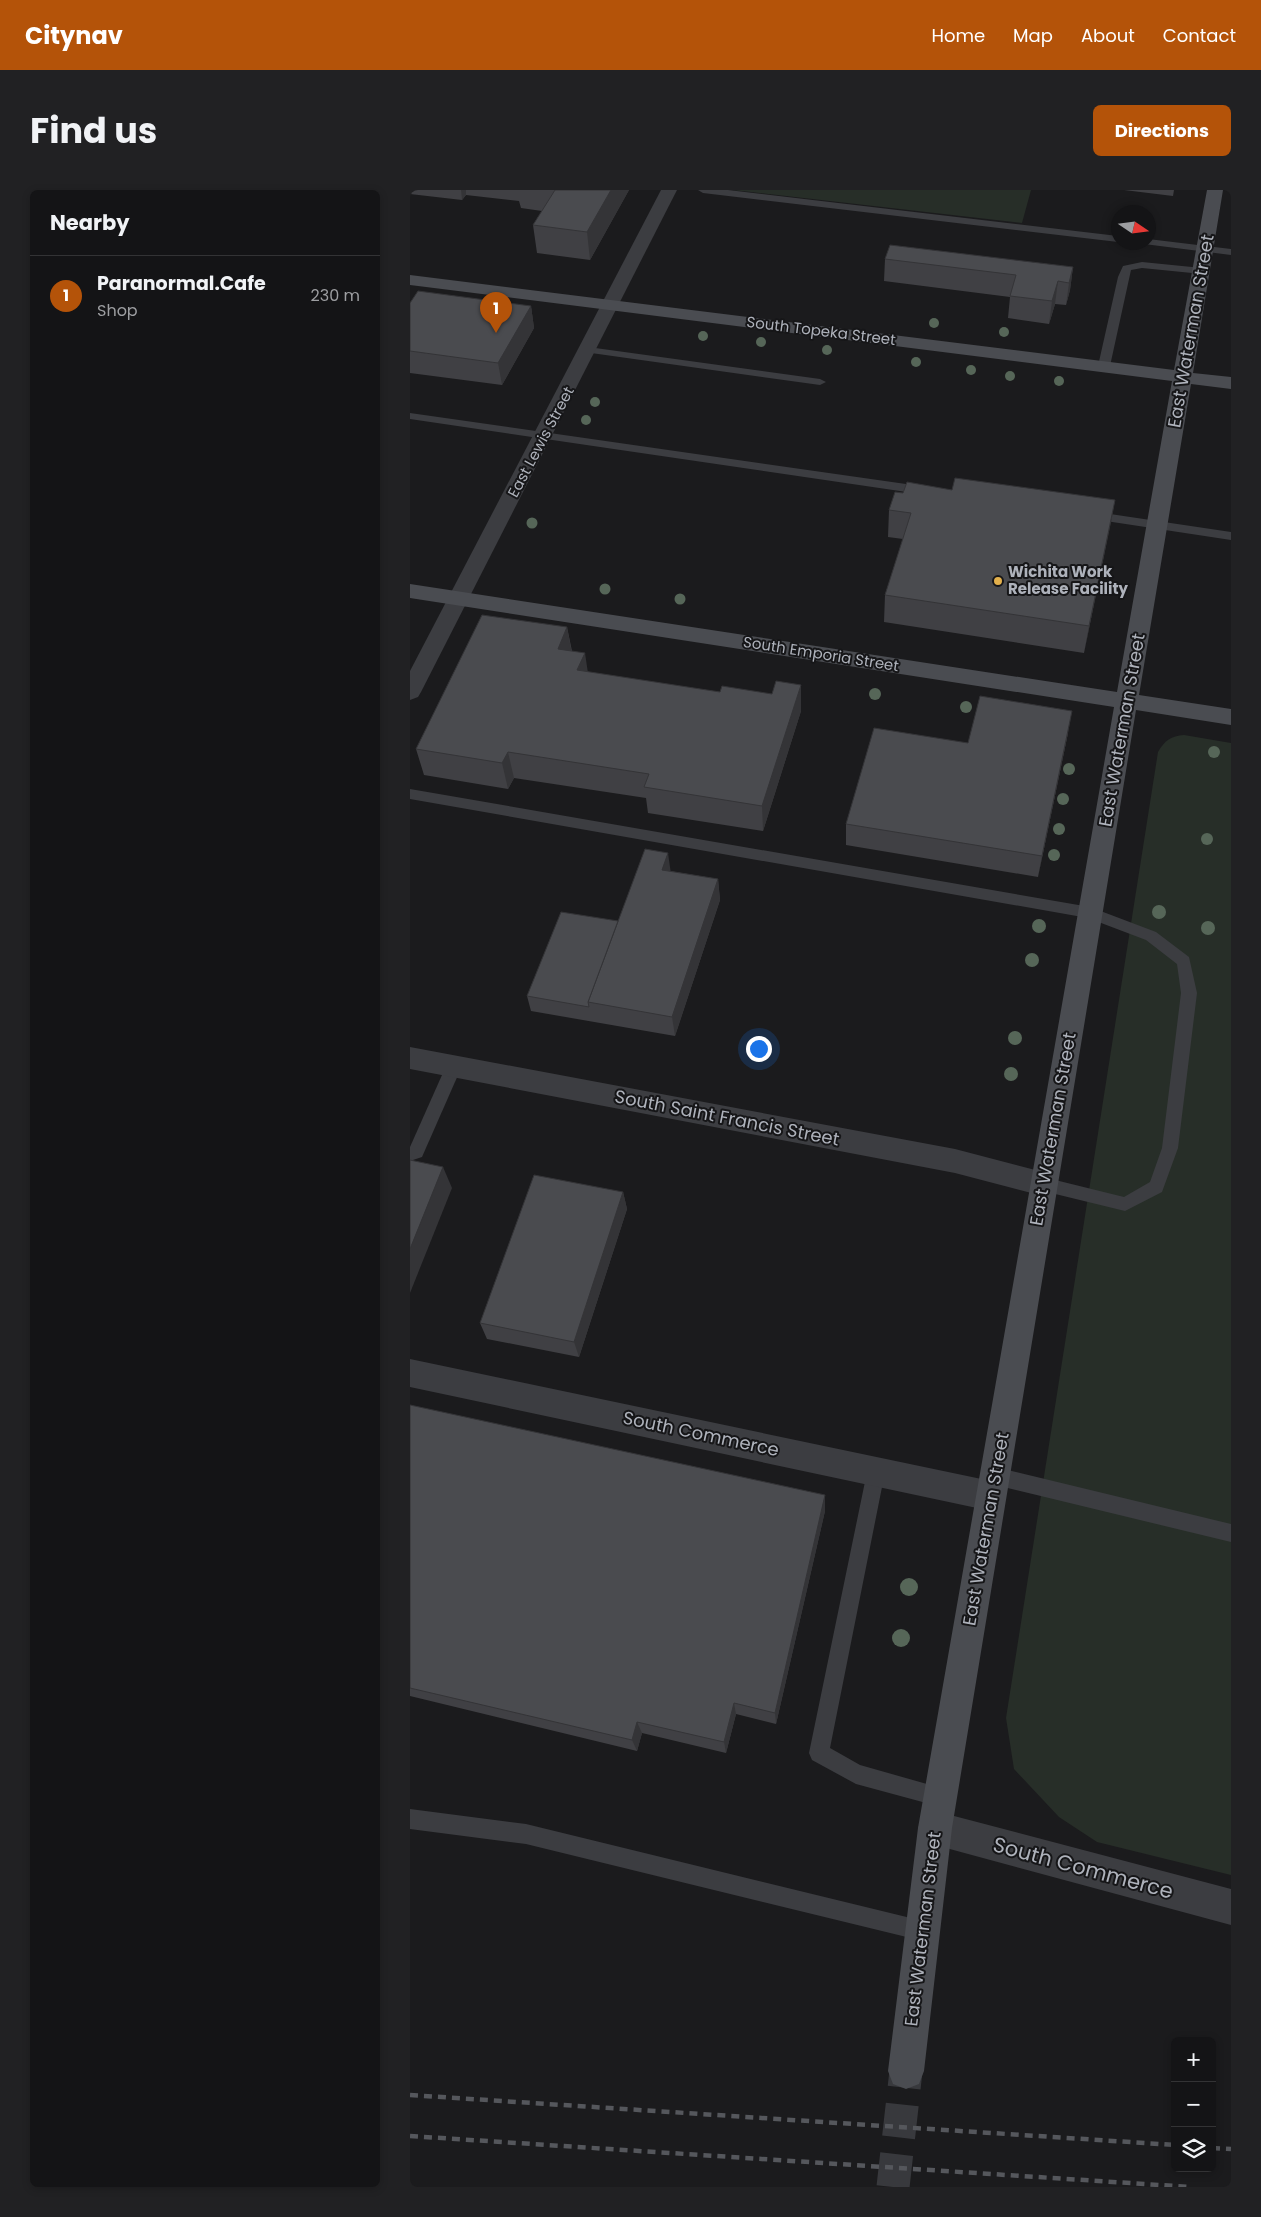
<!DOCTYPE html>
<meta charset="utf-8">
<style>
:root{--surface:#141416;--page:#212123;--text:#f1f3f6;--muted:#9d9ea1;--line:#333335;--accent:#b45309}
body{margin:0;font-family:Poppins,sans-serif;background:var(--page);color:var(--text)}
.controls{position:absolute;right:15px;bottom:15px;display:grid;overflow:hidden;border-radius:8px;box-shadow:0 2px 8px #0003}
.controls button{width:45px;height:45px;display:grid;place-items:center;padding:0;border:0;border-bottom:1px solid var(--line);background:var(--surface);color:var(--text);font:25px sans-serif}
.compass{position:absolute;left:701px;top:15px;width:45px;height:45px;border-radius:50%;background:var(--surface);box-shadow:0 2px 8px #0003;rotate:103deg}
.you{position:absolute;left:348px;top:858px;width:18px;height:18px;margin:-12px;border:4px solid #fff;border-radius:50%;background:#1a73e8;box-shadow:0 0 0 8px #1a73e833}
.badge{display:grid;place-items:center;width:32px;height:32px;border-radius:50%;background:var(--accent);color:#fff;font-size:16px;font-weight:700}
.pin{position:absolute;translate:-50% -41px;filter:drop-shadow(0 1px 2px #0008)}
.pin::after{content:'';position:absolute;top:26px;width:18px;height:15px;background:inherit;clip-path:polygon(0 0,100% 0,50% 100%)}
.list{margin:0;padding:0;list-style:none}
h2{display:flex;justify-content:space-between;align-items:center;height:65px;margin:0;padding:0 20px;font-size:21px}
h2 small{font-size:16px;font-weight:400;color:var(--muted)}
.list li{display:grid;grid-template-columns:32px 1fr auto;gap:15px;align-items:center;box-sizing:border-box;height:80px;padding:0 20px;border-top:1px solid var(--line)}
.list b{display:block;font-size:19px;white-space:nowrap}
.list p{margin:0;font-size:16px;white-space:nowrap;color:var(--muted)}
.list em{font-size:16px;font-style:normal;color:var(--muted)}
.icon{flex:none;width:28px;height:28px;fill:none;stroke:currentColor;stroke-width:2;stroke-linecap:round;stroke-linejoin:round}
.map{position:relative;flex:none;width:821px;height:1997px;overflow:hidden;border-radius:8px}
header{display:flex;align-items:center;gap:30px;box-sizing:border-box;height:70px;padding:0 25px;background:var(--accent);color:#fff}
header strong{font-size:24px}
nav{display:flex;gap:28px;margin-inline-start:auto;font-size:18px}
.intro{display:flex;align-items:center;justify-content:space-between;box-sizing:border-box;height:120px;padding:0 30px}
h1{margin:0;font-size:35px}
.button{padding:12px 22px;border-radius:8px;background:var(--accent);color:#fff;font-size:18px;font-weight:700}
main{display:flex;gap:30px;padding:0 30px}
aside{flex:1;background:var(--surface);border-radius:8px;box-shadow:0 2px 8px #0003}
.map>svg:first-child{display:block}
.green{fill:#272e28}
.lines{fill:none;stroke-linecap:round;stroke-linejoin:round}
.secondary-tunnel{stroke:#38393d;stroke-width:33;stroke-dasharray:33 17;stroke-linecap:butt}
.lane{fill:#3c3d41;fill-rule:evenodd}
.street{fill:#3c3d41;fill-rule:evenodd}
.secondary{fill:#4a4c51;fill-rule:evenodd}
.rail{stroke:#55575c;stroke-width:4.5;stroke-dasharray:8 6;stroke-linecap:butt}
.tree{fill:#566658}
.wall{fill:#404044}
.shaded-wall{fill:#343437}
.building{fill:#4a4b4f;stroke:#343437}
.poi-dot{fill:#e3b04c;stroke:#161618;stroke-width:2}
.labels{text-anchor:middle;stroke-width:4;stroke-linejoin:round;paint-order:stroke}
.far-street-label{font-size:15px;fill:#aeb2bb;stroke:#161618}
.far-poi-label{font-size:15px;font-weight:bold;fill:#aeb2bb;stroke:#161618;text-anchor:start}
.street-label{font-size:18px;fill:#aeb2bb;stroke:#161618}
.near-street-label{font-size:21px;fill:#aeb2bb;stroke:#161618}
</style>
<header>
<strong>Citynav</strong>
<nav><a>Home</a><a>Map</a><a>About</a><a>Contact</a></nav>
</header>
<div class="intro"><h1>Find us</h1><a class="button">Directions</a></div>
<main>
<aside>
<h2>Nearby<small></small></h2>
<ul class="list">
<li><span class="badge">1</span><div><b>Paranormal.Cafe</b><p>Shop</p></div><em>230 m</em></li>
</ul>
</aside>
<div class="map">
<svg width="821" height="1997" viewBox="0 0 821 1997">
<rect width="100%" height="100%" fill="#1b1b1d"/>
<g class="green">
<polygon points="323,0 621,0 612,33"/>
<path d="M774,545L821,553V1685L687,1652L649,1627L604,1579L596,1528L748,562C755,550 761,546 774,545Z"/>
</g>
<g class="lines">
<polyline class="secondary-tunnel" points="483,1997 496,1881"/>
<g class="lane">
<polygon points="288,0 318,0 708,46 708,52 293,3"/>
<polygon points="738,49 821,59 821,65 734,54 733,52 738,52"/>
<polygon points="732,72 792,78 797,81 792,84 732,78 721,80 700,176 694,179 690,178 688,176 708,87 713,76"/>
<polygon points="178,157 410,189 416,192 410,195 174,162 173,160"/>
<polygon points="0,223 517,297 523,301 517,305 0,229"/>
<polygon points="680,321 821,342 821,350 676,328 674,325"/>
<polygon points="0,599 680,717 746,742 779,767 787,803 768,958 752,1002 715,1021 633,1001 627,999 625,994 627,989 633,987 714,1007 740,992 752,958 771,803 767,774 736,750 678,728 0,609"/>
<polygon points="44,870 49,872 52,876 12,967 0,971 0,957 36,876 39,872"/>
<polygon points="466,1273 472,1276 475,1282 420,1558 450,1575 538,1600 541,1607 538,1614 531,1617 446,1594 402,1570 399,1563 457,1282 460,1276"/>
<polygon points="585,1277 821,1334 821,1352 585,1295 579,1292 576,1286 579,1280"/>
<polygon points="0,1619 116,1634 513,1731 520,1734 523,1741 520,1748 513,1751 116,1654 0,1639"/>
</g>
<g class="street">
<polygon points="251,0 267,0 11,502 8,507 0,510 0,481"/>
<polygon points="0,857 545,959 633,982 643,986 647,994 643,1002 633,1006 545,983 0,879"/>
<polygon points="0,1169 581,1291 592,1296 596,1306 592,1316 581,1321 0,1197"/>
<polygon points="525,1621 821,1699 821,1735 525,1655 513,1650 508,1638 513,1626"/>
</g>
<polygon class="secondary" points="797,0 813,0 783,183 821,187 821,199 781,194 729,505 821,519 821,535 726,520 542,1638 514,1881 509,1894 496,1899 483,1894 478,1881 508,1638 704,517 0,408 0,394 707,502 762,191 0,95 0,85 764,180"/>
<g class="rail">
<polyline points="0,1905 765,1955"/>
<polyline points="0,1946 780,1997"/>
<polyline points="802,1958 821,1959"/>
</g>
</g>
<g class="tree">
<circle cx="524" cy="133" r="5"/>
<circle cx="594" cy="142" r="5"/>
<circle cx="293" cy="146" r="5"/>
<circle cx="351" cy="152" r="5"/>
<circle cx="417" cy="160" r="5"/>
<circle cx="506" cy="172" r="5"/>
<circle cx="561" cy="180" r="5"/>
<circle cx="600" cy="186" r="5"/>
<circle cx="649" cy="191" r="5"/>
<circle cx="185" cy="212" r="5"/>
<circle cx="176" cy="230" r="5"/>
<circle cx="122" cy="333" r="5.5"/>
<circle cx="195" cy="399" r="5.5"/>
<circle cx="270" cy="409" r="5.5"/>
<circle cx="465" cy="504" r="6"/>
<circle cx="556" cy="517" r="6"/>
<circle cx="804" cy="562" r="6"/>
<circle cx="659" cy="579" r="6"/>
<circle cx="653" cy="609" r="6"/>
<circle cx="649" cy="639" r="6"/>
<circle cx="797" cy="649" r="6"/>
<circle cx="644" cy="665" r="6"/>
<circle cx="749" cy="722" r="7"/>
<circle cx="629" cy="736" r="7"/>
<circle cx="798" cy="738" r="7"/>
<circle cx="622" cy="770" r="7"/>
<circle cx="605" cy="848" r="7"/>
<circle cx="601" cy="884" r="7"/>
<circle cx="499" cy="1397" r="9"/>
<circle cx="491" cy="1448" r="9"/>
</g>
<g class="wall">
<polygon points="0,0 219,0 180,70 127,63 123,35 132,21 111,18 109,11 56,5 52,10 0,4"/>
<polygon points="714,0 764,0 763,6"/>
<polygon points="475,69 663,77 660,100 656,115 645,114 639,134 598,128 600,107 474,91"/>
<polygon points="0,113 121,116 124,138 92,195 0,183"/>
<polygon points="542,300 705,310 674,463 474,432 475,405 493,349 478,347 479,320 493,303"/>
<polygon points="157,437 162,461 178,482 310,502 362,504 391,495 391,521 353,641 238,623 236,608 104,588 98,599 14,585 6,559"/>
<polygon points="658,543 628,687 436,655 436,634 558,553"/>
<polygon points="260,681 308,689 310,710 265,846 121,821 117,806 208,731"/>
<polygon points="213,1002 217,1019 169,1167 77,1149 70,1133"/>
<polygon points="0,1215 415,1321 366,1534 326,1524 316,1563 232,1543 227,1561 0,1506"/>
</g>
<g class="shaded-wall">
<polygon points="51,0 56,0 56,5 52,10"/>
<polygon points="201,0 219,0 180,70 177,42"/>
<polygon points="663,77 660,100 656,115 659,93"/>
<polygon points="648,91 645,114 639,134 642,111"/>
<polygon points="121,116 124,138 92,195 88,173"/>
<polygon points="705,310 700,337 674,463 679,436"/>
<polygon points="157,437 162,464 148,459"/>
<polygon points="175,463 179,490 167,480"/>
<polygon points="391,495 391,521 353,641 352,616"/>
<polygon points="662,521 658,543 628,687 632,666"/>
<polygon points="98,562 104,588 98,599 92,573"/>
<polygon points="258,663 261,684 252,680"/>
<polygon points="308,689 310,710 265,846 262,827"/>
<polygon points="33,977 42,998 0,1103 0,1059"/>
<polygon points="213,1002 217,1019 169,1167 164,1152"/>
<polygon points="415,1305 415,1321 366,1534 365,1523"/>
<polygon points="324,1513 326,1524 316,1563 314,1552"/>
<polygon points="227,1532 232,1543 227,1561 222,1550"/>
</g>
<g class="building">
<polygon points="145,0 201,0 177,42 123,35"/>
<polygon points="480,55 663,77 659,93 648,91 642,111 600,106 606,85 475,69"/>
<polygon points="8,101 121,116 88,173 0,161 0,113"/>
<polygon points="545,288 705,310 679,436 475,405 501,323 479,320 485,302 493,303 497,292 542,300"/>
<polygon points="72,425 157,437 148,459 175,463 167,480 310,502 312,496 362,504 366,491 391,495 352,616 234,597 239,584 98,562 92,573 6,559"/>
<polygon points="570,506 662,521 632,666 436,634 464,538 558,553"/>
<polygon points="235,659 258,663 252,680 308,689 262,827 178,812"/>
<polygon points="151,722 208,731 178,812 179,817 117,806"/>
<polygon points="0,970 33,977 0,1059"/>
<polygon points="124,985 213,1002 164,1152 70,1133"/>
<polygon points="0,1215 415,1305 365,1523 324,1513 314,1552 227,1532 222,1550 0,1498"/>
</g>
<circle class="poi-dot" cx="588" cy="391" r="5"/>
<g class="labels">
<g class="far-street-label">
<text transform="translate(411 141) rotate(7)" y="5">South Topeka Street</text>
<text transform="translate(131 252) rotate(-62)" y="5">East Lewis Street</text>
<text transform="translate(411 464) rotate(9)" y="5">South Emporia Street</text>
</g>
<g class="far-poi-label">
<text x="598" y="387">Wichita Work<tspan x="598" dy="17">Release Facility</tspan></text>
</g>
<g class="street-label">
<text transform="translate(781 141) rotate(-80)" y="6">East Waterman Street</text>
<text transform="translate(712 540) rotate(-80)" y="6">East Waterman Street</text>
<text transform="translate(317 928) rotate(11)" y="6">South Saint Francis Street</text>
<text transform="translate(643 939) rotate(-80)" y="6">East Waterman Street</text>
<text transform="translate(291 1244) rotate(12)" y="6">South Commerce</text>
<text transform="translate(576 1339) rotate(-80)" y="6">East Waterman Street</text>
<text transform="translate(513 1739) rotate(-83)" y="6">East Waterman Street</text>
</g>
<g class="near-street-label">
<text transform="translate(673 1678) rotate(15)" y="7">South Commerce</text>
</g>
</g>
</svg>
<div class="controls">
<button>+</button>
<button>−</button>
<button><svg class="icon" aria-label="layers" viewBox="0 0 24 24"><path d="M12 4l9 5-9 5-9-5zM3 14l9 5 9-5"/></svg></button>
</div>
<svg class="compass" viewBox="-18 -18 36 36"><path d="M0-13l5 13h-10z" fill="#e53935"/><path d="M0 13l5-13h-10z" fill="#9d9ea1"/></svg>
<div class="you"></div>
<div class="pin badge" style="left:86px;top:143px">1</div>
</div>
</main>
